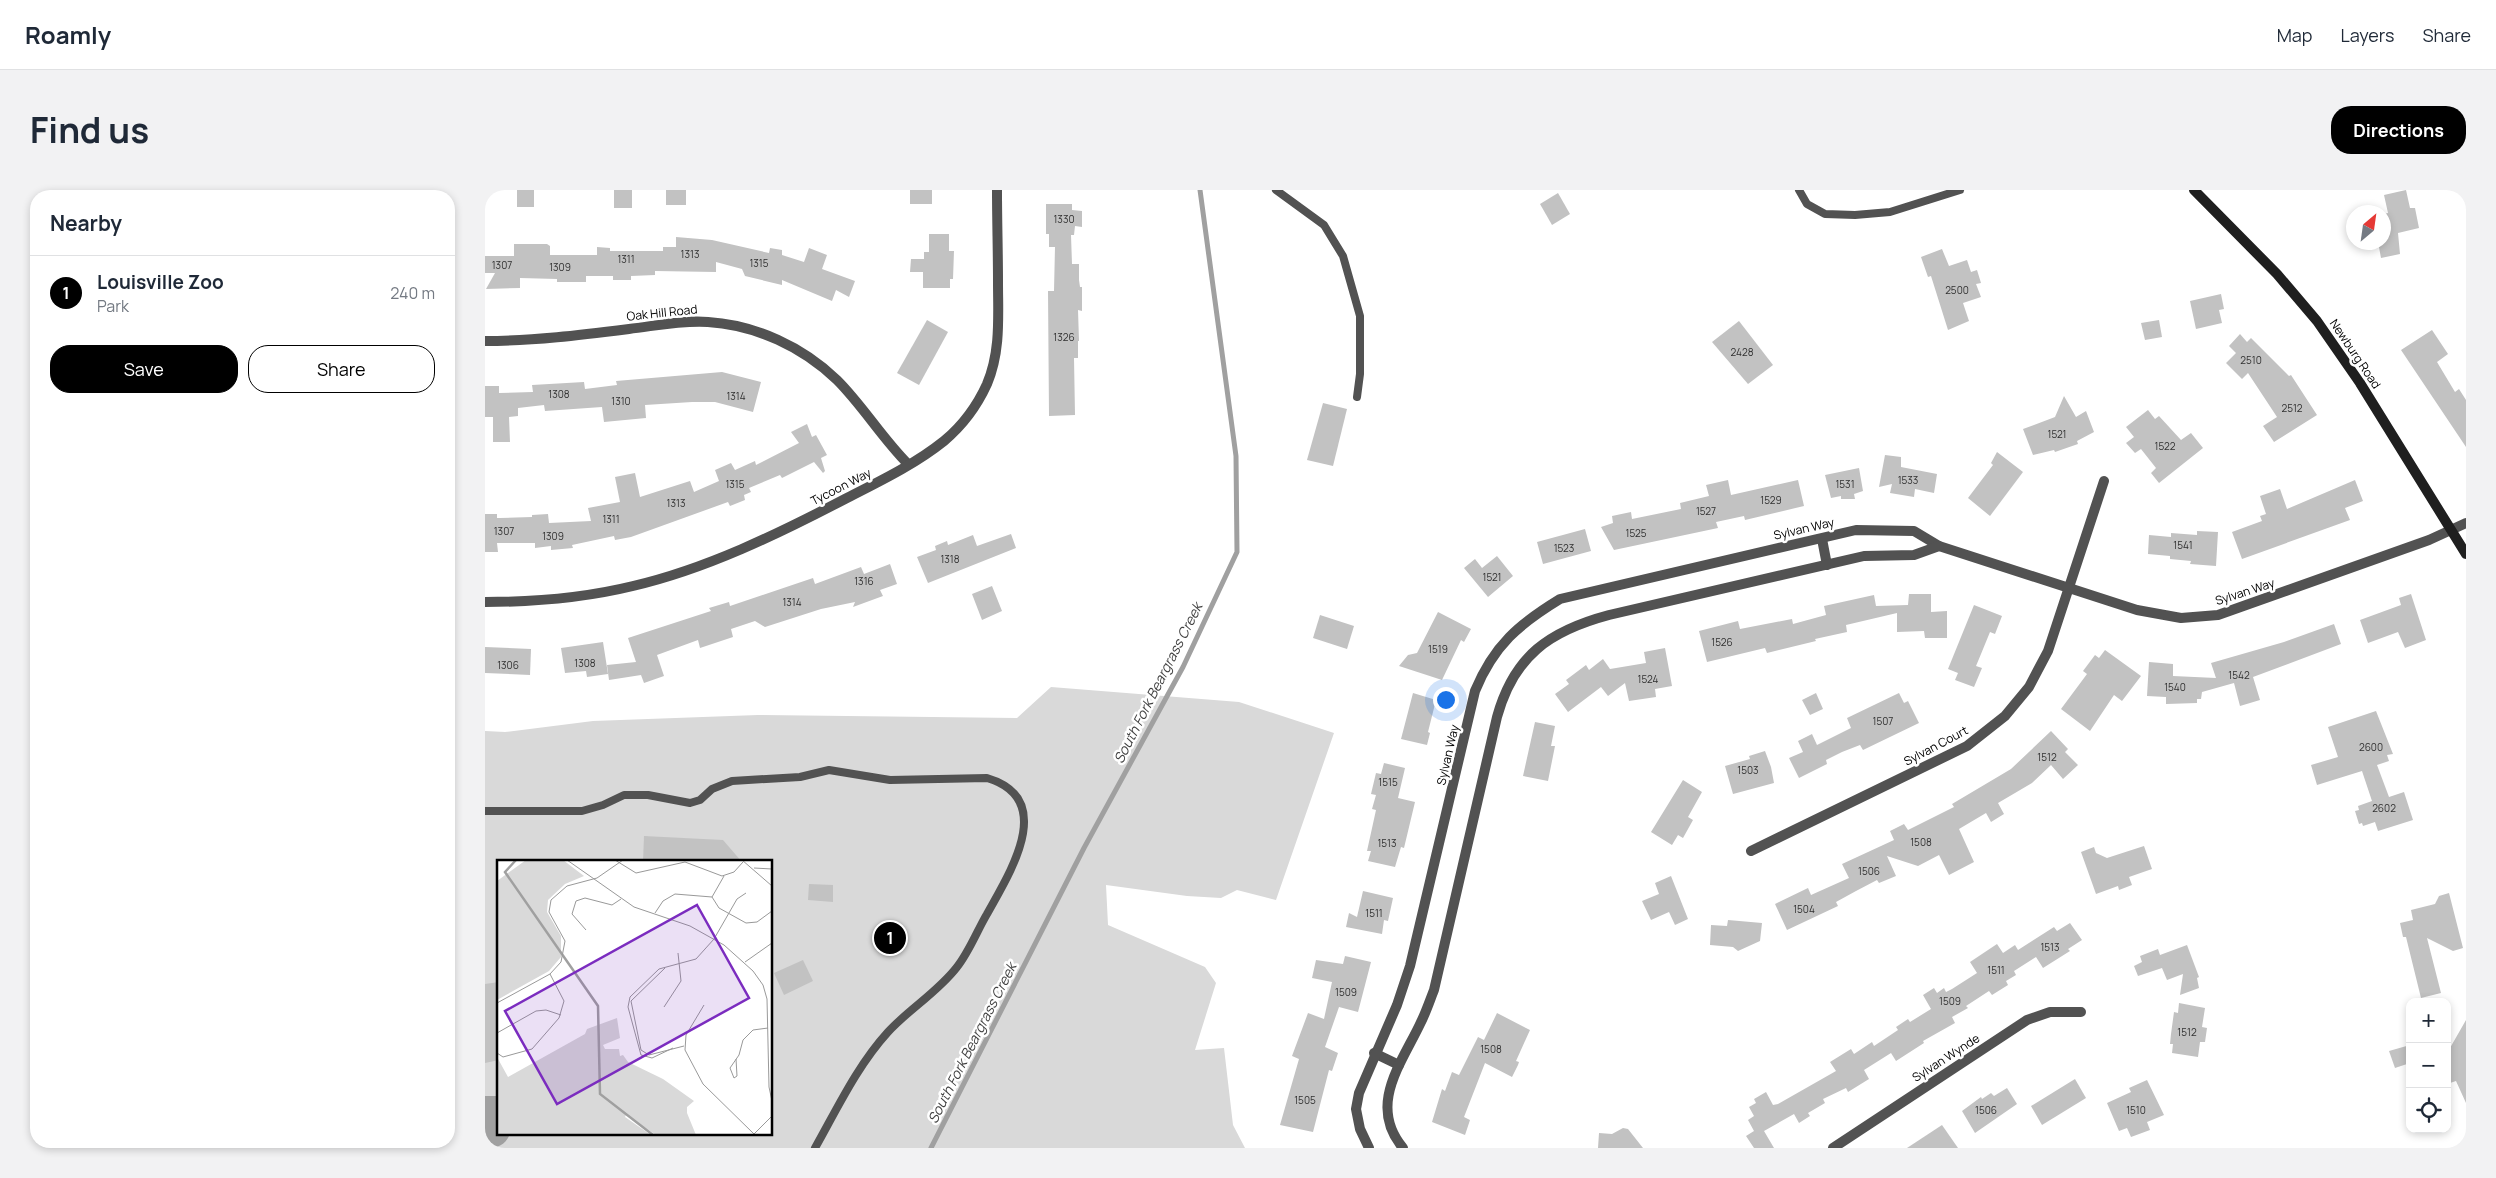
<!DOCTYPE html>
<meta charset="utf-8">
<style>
:root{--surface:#fff;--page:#f2f2f3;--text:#1f2937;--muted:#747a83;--line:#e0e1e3;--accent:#000}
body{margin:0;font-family:Manrope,sans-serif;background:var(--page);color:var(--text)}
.controls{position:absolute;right:15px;bottom:15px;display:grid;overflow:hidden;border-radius:10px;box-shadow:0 2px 8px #0003}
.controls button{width:45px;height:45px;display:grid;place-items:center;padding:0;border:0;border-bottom:1px solid var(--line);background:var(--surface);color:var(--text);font:25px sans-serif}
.compass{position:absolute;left:1861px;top:15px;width:45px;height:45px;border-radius:50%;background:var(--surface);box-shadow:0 2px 8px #0003;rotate:29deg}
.you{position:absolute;left:960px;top:509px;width:18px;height:18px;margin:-12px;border:4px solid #fff;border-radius:50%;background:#1a73e8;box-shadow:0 0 0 8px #1a73e833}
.badge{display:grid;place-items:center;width:32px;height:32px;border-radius:50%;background:var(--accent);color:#fff;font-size:16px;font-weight:700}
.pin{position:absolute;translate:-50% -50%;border:2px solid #fff;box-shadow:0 1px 5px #0006}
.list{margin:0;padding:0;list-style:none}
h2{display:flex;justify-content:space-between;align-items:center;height:65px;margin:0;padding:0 20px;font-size:21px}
h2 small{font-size:16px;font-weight:400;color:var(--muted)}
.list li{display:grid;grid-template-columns:32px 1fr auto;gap:15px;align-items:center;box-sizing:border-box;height:75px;padding:0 20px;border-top:1px solid var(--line)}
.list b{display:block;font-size:19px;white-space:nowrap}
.list p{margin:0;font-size:16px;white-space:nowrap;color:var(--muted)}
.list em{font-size:16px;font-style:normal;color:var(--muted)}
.actions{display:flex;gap:10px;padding:15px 20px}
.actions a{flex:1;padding:11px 0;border:1px solid var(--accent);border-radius:20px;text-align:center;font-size:18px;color:var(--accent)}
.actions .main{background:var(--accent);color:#fff}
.icon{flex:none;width:28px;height:28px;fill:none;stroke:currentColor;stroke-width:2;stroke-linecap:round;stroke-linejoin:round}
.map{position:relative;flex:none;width:1981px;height:958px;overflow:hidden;border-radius:20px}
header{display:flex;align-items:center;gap:30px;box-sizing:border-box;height:70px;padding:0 25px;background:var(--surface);border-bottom:1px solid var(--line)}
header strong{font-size:24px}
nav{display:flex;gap:28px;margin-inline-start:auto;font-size:18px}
.intro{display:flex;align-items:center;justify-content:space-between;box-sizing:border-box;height:120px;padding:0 30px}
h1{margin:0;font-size:35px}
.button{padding:12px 22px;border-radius:20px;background:var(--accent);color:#fff;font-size:18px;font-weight:700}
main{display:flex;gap:30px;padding:0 30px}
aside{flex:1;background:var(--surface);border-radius:20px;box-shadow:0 2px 8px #0003}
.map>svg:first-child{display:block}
.green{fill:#d9d9d9;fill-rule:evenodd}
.water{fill:#a0a0a0}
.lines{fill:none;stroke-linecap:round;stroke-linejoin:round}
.stream{stroke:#a0a0a0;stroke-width:5}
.building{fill:#c2c2c2}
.lane{stroke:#525252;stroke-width:8}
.street{stroke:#525252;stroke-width:10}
.secondary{stroke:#1f1f1f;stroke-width:10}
.labels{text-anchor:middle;stroke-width:5;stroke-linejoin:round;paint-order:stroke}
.number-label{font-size:10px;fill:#303030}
.street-label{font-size:12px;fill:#000;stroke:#fff}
.water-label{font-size:14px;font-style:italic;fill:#414141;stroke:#fff}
.inset-river{fill:none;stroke:#a0a0a0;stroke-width:2.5}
.inset-road{fill:none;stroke:#999;stroke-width:1}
.view{fill:#7b2cbf;fill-opacity:0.15;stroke:#7b2cbf;stroke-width:2.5}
.inset-edge{fill:none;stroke:#000;stroke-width:2.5}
</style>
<header>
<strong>Roamly</strong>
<nav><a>Map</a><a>Layers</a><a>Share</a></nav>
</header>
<div class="intro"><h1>Find us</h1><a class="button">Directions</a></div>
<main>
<aside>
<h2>Nearby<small></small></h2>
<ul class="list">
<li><span class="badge">1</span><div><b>Louisville Zoo</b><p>Park</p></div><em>240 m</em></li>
</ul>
<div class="actions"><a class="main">Save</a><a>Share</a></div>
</aside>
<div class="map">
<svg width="1981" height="958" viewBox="0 0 1981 958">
<rect width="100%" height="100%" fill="#fff"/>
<path class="green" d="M566,497L754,512L849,543L791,710L752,700L736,708L702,706L621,695L623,735L720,777L731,793L710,860L739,858L748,935L760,958H0V541L20,542L108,531L273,525L532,528ZM14,672H286V944H14Z"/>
<path class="water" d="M0,906H14V944H25C20,956 12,958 0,958Z"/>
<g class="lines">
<polyline class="stream" points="446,958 599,658 698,477 752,362 751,266 715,0"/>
</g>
<g class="building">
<rect x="32" y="0" width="17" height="17"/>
<rect x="129" y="0" width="18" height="18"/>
<rect x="181" y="0" width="20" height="15"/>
<rect x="425" y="0" width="22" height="14"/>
<polygon points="1921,0 1925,18 1930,18 1934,38 1913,43 1915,64 1896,68 1893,52 1898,52 1898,24 1903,23 1899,5"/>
<polygon points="1073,3 1085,24 1067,35 1055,14"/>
<polygon points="561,14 587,14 587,20 597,21 597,37 590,36 589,45 586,45 587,74 594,74 594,90 595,97 597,97 597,121 593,120 594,151 593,151 593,168 589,168 590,225 564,226 563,101 569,101 570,57 564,57 564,44 561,44"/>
<polygon points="444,44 464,44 464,61 469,61 468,89 465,89 465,98 438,98 438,82 425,82 426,69 439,69 439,62 444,62"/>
<polygon points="191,47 227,50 284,63 285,58 297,60 297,65 319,72 324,58 342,65 337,79 370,91 364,107 351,100 347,111 297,90 297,95 260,86 257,79 231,72 231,82 170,81 170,85 146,86 146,90 128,90 128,86 101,86 101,92 72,92 72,89 35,88 35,98 1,99 10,83 0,83 0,66 29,66 29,54 62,54 65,56 65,65 112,65 112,57 125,58 125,61 178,61 178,57 191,57"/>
<polygon points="1457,59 1464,76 1482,70 1486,82 1492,80 1496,93 1491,94 1496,107 1478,113 1484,131 1463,140 1446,86 1443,87 1436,67"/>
<polygon points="1736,104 1739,119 1734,120 1737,133 1711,139 1705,111"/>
<polygon points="442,130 463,142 434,195 412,183"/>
<polygon points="1674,130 1677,147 1660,150 1656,133"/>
<polygon points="1254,131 1288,175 1263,194 1227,152"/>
<polygon points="1947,140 1963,164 1952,172 1970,202 1974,199 1981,210 1981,257 1916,160"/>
<polygon points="1755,144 1762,152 1766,148 1804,186 1806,185 1832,225 1789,252 1778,236 1792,227 1763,183 1757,189 1741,173 1751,163 1744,156"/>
<polygon points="237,182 276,192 268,222 230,212 207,212 160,215 161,228 119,232 117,217 60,221 59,215 33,218 33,226 24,227 25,252 8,252 8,227 0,227 0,196 14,196 14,203 48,202 47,195 99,192 100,199 132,195 131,191"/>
<polygon points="1579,206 1591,227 1601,221 1609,242 1592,251 1593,254 1570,262 1569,260 1548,265 1538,239 1570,227"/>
<polygon points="838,213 862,219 848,276 822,270"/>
<polygon points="1663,220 1670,229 1674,226 1696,250 1706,243 1718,258 1674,293 1666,283 1671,278 1656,259 1650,263 1641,253 1649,247 1641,237"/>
<polygon points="322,234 327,247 331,245 342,265 336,268 340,281 338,283 329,272 297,288 295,285 264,298 266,302 259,305 260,310 245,316 243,312 146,347 130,350 129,346 87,355 88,358 66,360 66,356 50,358 50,353 12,353 13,362 0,362 0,324 12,324 12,328 15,328 47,327 47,325 63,324 64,333 106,331 103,318 135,312 130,287 150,283 155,307 205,291 209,302 234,291 230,280 246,273 250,280 270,271 271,275 314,253 306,242"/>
<polygon points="1512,262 1538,282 1505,326 1483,308 1508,275 1506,273"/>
<polygon points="1400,265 1416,267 1416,277 1452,284 1449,303 1430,299 1429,307 1405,303 1407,294 1394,297"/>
<polygon points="1374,278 1378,301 1369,304 1370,309 1356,309 1356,306 1346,308 1340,285"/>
<polygon points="1243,290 1246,305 1313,290 1319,316 1260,330 1259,326 1231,332 1233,338 1129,360 1116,337 1128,333 1127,326 1146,322 1147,329 1196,319 1195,313 1224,306 1221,295"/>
<polygon points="1870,290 1878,311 1860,318 1865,330 1757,369 1747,342 1777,331 1775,326 1781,324 1775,306 1795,299 1802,319"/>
<polygon points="1100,339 1106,361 1058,374 1052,352"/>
<polygon points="1712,341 1733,342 1731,376 1705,374 1706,371 1685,369 1685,366 1663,364 1664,345 1686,347 1686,343 1712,345"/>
<polygon points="526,344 531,358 443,393 432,367 451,360 450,356 462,351 463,355 488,345 492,356"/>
<polygon points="1012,366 1028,386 1003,407 979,378 990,369 997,378"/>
<polygon points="405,374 412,394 395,400 398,406 368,417 370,412 336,419 280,437 270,431 246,439 248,447 215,458 213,450 172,465 179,486 159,493 156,485 124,490 122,475 151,472 143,448 226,421 224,418 244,412 245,416 328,388 330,394 376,377 379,384"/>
<polygon points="507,396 517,421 497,430 487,404"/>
<polygon points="1424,404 1446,404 1446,422 1462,421 1462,448 1440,448 1439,441 1412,442 1412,423 1361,435 1362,442 1330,449 1331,451 1282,463 1280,458 1222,472 1214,441 1253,431 1255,439 1307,429 1308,434 1341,425 1339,416 1389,405 1391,416 1423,415"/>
<polygon points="1926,404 1941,450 1920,458 1913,442 1883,453 1875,430 1916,415 1914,408"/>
<polygon points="1489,415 1517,426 1510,444 1505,442 1496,464 1491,476 1497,478 1489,497 1470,490 1473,483 1463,479"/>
<polygon points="953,422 986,439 979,452 976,450 957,490 914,476 923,465 932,463"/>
<polygon points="835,425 869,436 862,459 828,448"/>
<polygon points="1849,434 1856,454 1768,487 1775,510 1755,516 1749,493 1717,502 1716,509 1712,509 1712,513 1681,514 1681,507 1662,506 1664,472 1688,474 1688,486 1731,488 1726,473 1799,452"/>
<polygon points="118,452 123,484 102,487 101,481 80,483 76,458"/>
<polygon points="0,457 46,459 45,485 0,483"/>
<polygon points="1180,458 1187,496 1170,499 1171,507 1144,511 1140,493 1123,506 1116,497 1083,522 1070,504 1084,494 1081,490 1101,475 1104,480 1118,469 1125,479 1161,473 1159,462"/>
<polygon points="1620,460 1656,486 1637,511 1629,505 1605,541 1576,519 1602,484 1598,481 1610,465 1614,468"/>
<polygon points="928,503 951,510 943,542 945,543 942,555 916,549"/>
<polygon points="1331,503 1338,519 1325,525 1317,510"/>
<polygon points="1414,503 1419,513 1423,511 1434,533 1378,560 1375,555 1357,562 1341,570 1342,574 1314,588 1304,568 1318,562 1313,551 1327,544 1332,555 1366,538 1362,528"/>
<polygon points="1891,521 1908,564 1902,565 1904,571 1892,575 1904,607 1919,602 1928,630 1893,641 1890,632 1878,636 1877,633 1874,634 1870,621 1874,620 1873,616 1887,611 1877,581 1832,595 1826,575 1853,567 1843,537"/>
<polygon points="1050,532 1070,536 1066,556 1070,556 1063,591 1038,586"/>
<polygon points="1566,541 1583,559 1580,562 1593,575 1578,589 1566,575 1547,593 1513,613 1519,624 1506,632 1501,623 1474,639 1489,672 1464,685 1454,665 1433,676 1402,666 1411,686 1394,693 1392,690 1371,701 1351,712 1353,716 1302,740 1290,714 1323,698 1326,705 1364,688 1357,674 1409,650 1405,641 1419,634 1423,640 1469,617 1467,614 1526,579"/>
<polygon points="1280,561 1286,577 1289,593 1248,604 1240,576 1265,569 1264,566"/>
<polygon points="899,573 920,578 913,608 930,612 919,658 916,657 910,677 883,671 886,661 882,661 891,620 887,619 891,605 886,604 891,583 896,584"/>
<polygon points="1198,590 1217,602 1203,627 1208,630 1198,648 1193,645 1187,655 1166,642"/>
<polygon points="159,646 238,650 257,672 158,672"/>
<polygon points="1659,656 1667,679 1644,687 1647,695 1634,700 1633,696 1611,704 1596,662 1609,657 1611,663 1622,668"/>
<polygon points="1186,686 1203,729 1190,735 1184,722 1166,730 1157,711 1174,704 1170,693"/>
<polygon points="324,694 348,695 348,712 323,710"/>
<polygon points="878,701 908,708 903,731 899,730 897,744 861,737 864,723 872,727"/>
<polygon points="1964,703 1978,758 1968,761 1942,748 1956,803 1936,808 1921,747 1918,747 1915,733 1928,730 1926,720 1950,714 1954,706"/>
<polygon points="1243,730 1277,733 1275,751 1253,761 1248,757 1225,755 1226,735 1242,736"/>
<polygon points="1585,733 1597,750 1583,759 1585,761 1558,778 1551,767 1529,781 1531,785 1521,791 1523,795 1507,805 1504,801 1481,816 1483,818 1467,827 1470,833 1438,851 1439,853 1411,871 1406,863 1379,880 1384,889 1363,902 1361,898 1338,909 1340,913 1323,923 1325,926 1314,933 1309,924 1279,941 1289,958 1269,958 1261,946 1269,941 1263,930 1269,926 1264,917 1271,913 1269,909 1281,902 1288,915 1293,914 1351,881 1345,872 1366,859 1369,864 1387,852 1389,856 1413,840 1411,837 1423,829 1425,832 1446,819 1438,805 1449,798 1452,803 1459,798 1461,802 1467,799 1492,783 1485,772 1512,754 1518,763 1530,755 1533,760 1569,737 1572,741"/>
<polygon points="1702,755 1714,787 1712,788 1714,798 1695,805 1698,784 1682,790 1677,778 1653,786 1649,776 1657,772 1655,766 1673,759 1675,765"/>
<polygon points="860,766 886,772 873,822 854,817 840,857 853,863 847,881 844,880 828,942 795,935 814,869 807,866 823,823 839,829 847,792 827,788 831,770 858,774"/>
<polygon points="318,770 328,791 299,805 289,783"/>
<polygon points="14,792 14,870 0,873 0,794"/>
<polygon points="1694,813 1720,818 1717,837 1722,838 1720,852 1715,852 1713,867 1687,863 1688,854 1685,854 1686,844 1689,822 1693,823"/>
<polygon points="1012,823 1045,840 1031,871 1034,872 1033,875 1027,887 1000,873 979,927 985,930 980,945 947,932 957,899 960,901 967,882 974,885 993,847 999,850"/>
<polygon points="1981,830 1981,913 1971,891 1962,894 1962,859 1965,858"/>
<polygon points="1925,855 1925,873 1910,878 1904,861"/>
<polygon points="1590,889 1601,908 1557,935 1546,916"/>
<polygon points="1662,890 1679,925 1662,932 1665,940 1646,947 1642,938 1634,941 1622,913 1646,902 1644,898"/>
<polygon points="1522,898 1532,914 1490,943 1477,921 1496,907 1497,909 1506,903 1509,906"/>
<polygon points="1457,935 1473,958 1422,958"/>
<polygon points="1138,938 1143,939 1158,958 1113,958 1114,943 1127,944"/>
</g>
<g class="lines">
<g class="lane">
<polyline points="791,0 839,35 858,66 875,126 875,184 872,207"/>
<polyline points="1314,0 1322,14 1340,24 1370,25 1405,22 1475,0"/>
<path d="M0,621H97L118,615L139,605H163L205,613L215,610L227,599L247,591L315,587L344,580L405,590L502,588C573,609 524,684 502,724C492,741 484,762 472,777C453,802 424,819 403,842C372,876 352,919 330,958"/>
</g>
<g class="street">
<path d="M0,151C48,151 96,145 144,139C170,136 197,130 223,132C271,135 318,157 352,190C378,216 397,248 423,274"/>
<polyline points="1337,349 1342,375"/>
<path d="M0,412C50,412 99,408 148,396C221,379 293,344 360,309C393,292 429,275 459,251C477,236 492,216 502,194C516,161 513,126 513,92C513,61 512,31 512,0"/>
<polyline points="1266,661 1482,556 1520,526 1544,497 1563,461 1619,291"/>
<polyline points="889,863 914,875"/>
<path d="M884,958L875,939L871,919L874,903L912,815L925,776L990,501C1009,455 1034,434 1075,409L1371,340L1429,341L1454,356L1652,420L1696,428L1733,425L1944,350L1981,333"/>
<path d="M918,958C882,915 917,873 936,832C941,822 945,810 949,800L1012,527C1029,466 1064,441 1124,425L1379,366L1429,365L1454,356"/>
<polyline points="1348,958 1542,830 1565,822 1596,822"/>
</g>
<polyline class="secondary" points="1709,0 1792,84 1832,131 1875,193 1981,364"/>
</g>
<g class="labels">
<g class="number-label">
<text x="579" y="33">1330</text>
<text x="205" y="68">1313</text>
<text x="141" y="73">1311</text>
<text x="274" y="77">1315</text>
<text x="17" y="79">1307</text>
<text x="75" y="81">1309</text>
<text x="1472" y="104">2500</text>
<text x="579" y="151">1326</text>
<text x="1257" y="166">2428</text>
<text x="1766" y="174">2510</text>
<text x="74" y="208">1308</text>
<text x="251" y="210">1314</text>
<text x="136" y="215">1310</text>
<text x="1807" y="222">2512</text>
<text x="1572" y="248">1521</text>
<text x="1680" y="260">1522</text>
<text x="1423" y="294">1533</text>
<text x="250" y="298">1315</text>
<text x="1360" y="298">1531</text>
<text x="1286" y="314">1529</text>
<text x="191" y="317">1313</text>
<text x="1221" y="325">1527</text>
<text x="126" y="333">1311</text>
<text x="19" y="345">1307</text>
<text x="1151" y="347">1525</text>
<text x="68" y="350">1309</text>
<text x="1698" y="359">1541</text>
<text x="1079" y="362">1523</text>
<text x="465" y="373">1318</text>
<text x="1007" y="391">1521</text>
<text x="379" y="395">1316</text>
<text x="307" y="416">1314</text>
<text x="1237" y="456">1526</text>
<text x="953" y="463">1519</text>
<text x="100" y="477">1308</text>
<text x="23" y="479">1306</text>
<text x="1754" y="489">1542</text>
<text x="1163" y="493">1524</text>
<text x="1690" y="501">1540</text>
<text x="1398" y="535">1507</text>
<text x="1886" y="561">2600</text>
<text x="1562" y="571">1512</text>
<text x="1263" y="584">1503</text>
<text x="903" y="596">1515</text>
<text x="1899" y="622">2602</text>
<text x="1436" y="656">1508</text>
<text x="902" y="657">1513</text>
<text x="1384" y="685">1506</text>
<text x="1319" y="723">1504</text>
<text x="889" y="727">1511</text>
<text x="1565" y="761">1513</text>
<text x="1511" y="784">1511</text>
<text x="861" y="806">1509</text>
<text x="1465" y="815">1509</text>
<text x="1702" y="846">1512</text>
<text x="1006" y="863">1508</text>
<text x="820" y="914">1505</text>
<text x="1501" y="924">1506</text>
<text x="1651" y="924">1510</text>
</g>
<g class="street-label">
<text transform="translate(177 123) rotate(-6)" y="4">Oak Hill Road</text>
<text transform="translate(1870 164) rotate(56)" y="4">Newburg Road</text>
<text transform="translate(356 297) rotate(-27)" y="4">Tycoon Way</text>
<text transform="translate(1319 339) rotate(-13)" y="4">Sylvan Way</text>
<text transform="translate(1760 402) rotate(-18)" y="4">Sylvan Way</text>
<text transform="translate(1451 556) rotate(-28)" y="4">Sylvan Court</text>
<text transform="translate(963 565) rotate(-77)" y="4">Sylvan Way</text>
<text transform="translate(1461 868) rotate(-33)" y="4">Sylvan Wynde</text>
</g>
<g class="water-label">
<text transform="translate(673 493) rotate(-63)" y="5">South Fork Beargrass Creek</text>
<text transform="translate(487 853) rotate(-63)" y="5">South Fork Beargrass Creek</text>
</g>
</g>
<g transform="translate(12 670)">
<rect width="275" height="275" fill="#fff"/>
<path d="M29,0H66L87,16L68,24L51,40L50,52L64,76V97L52,111L0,140V21ZM120,158L123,178L106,185L108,189H122L123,196L126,195L131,202L166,219L197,241L190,247V253L199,275H159L129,255L128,257L154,275H0V197L11,217L88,174L90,169Z" fill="#d9d9d9"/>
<path class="inset-river" d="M19,0L8,12L101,146L103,234L156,275"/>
<path class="inset-road" d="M70,0L137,47L193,66L227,85L256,111L266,125L270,139L272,227L275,241M118,0L139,13L188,2L225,16L237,12L246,2M245,0L275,26M257,8L275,9M215,37L222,48L249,63L260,62L275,51M158,53L166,41L178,34L215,37L227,16M89,70L75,54L79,41L88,38L115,45L124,39M248,102L275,83M168,108L134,141L144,190L152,195L187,186M0,143L53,114L64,102L68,81L52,52L54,40L70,26L100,18L126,0M207,145L189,175L188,190L206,224L257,274M167,147L184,121L181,93M0,173L39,151L49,150L64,155M176,188L155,198L144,195L131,147L133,137L162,109L199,99L217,79L240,39L249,33M0,193L6,197L35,189L62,158L67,141L53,114M239,199L240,216L237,218L233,208L242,195L246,180L256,170L271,168M256,275L275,256"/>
<path class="view" d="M200,45L252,138L60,244L8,151Z"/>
<rect width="275" height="275" class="inset-edge"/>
</g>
</svg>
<div class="controls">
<button>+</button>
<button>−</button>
<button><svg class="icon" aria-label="locate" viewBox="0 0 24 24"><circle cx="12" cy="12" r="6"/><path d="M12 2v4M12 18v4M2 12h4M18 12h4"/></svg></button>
</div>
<svg class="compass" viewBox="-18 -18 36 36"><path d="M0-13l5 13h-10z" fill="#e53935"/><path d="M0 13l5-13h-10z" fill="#747a83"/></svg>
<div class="you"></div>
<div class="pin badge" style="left:405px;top:748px">1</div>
</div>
</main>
